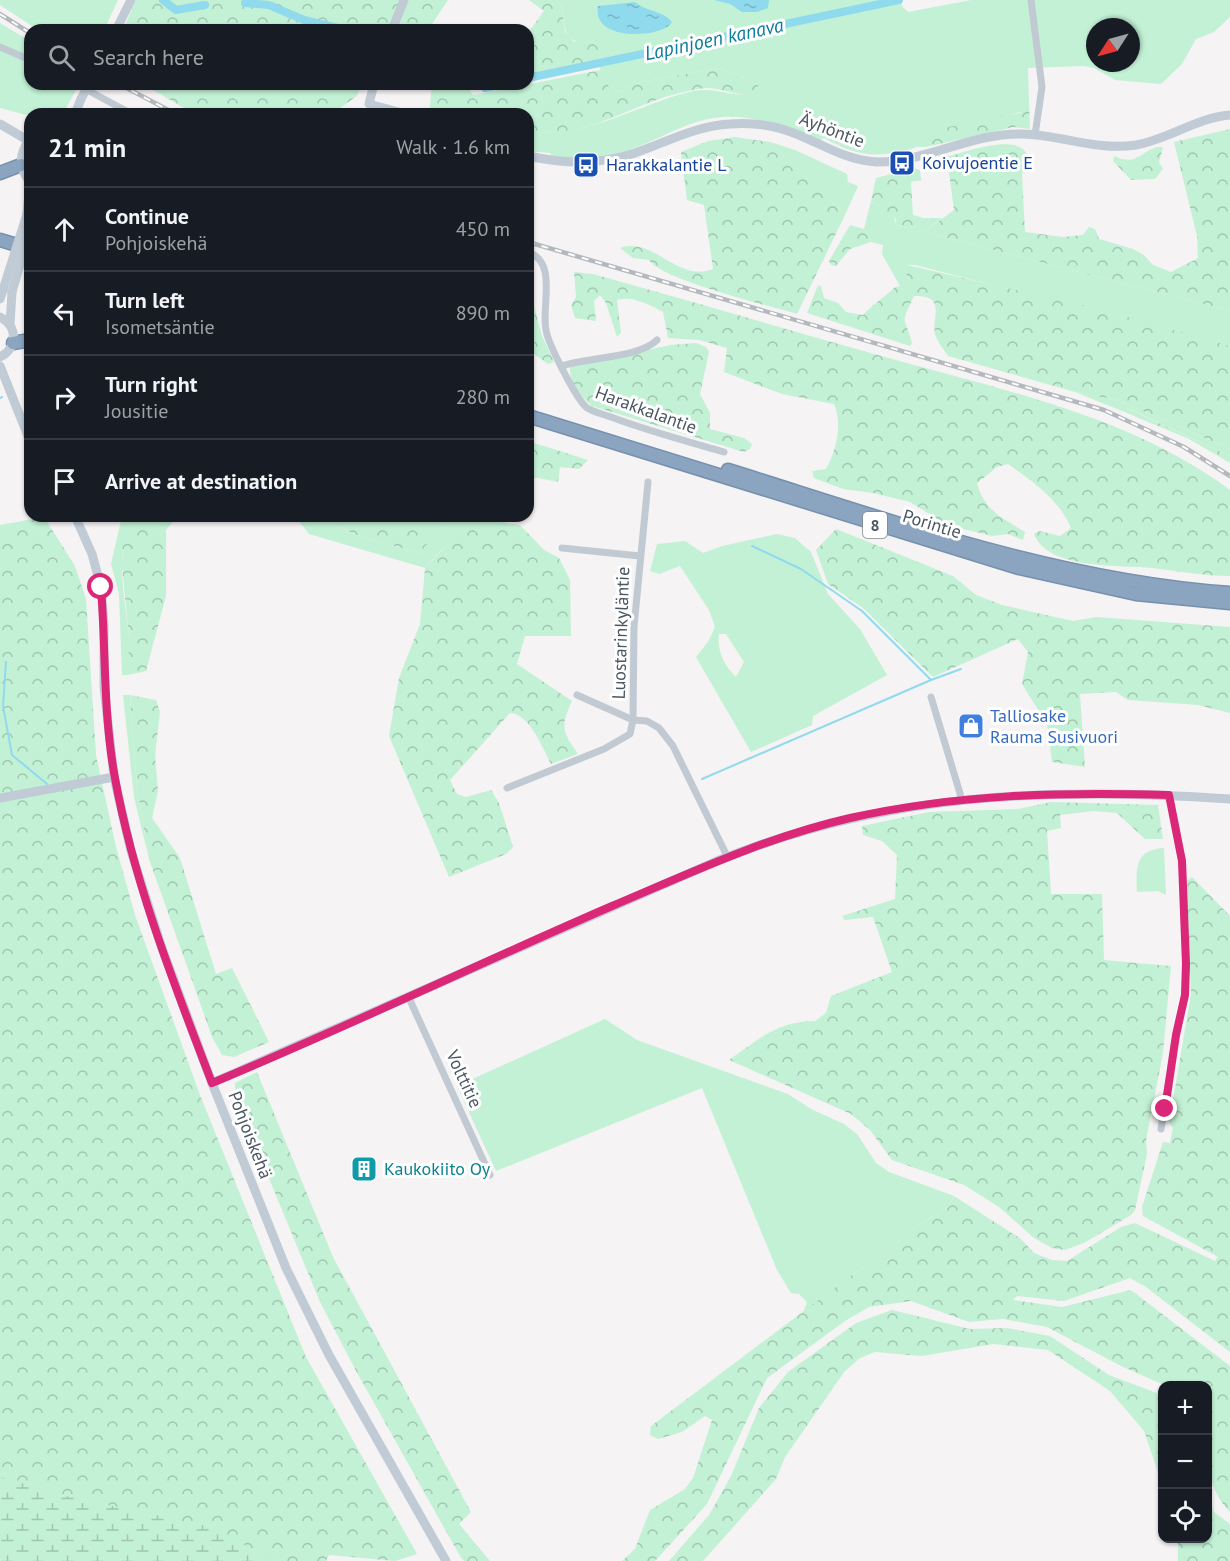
<!DOCTYPE html>
<meta charset="utf-8">
<style>
:root{--surface:#171b24;--page:#20242c;--text:#f1f3f6;--muted:#9ea1a6;--line:#363941}
body{margin:0;font-family:"PT Sans",sans-serif;background:var(--page);color:var(--text)}
.controls{position:absolute;right:18px;bottom:18px;display:grid;overflow:hidden;border-radius:12px;box-shadow:0 2px 4px #0004}
.controls button{width:54px;height:54px;display:grid;place-items:center;padding:0;border:0;border-bottom:2px solid var(--line);background:var(--surface);color:var(--text);font:30px sans-serif}
.compass{position:absolute;left:1086px;top:18px;width:54px;height:54px;border-radius:50%;background:var(--surface);box-shadow:0 2px 4px #0004;rotate:234deg}
.stop{position:absolute;width:18px;height:18px;margin:-14px;border:4px solid #db2777;border-radius:50%;background:#fff}
.stop.end{background:#db2777;border-color:#fff;box-shadow:0 2px 6px #0008}
.list{margin:0;padding:0;list-style:none}
h2{display:flex;justify-content:space-between;align-items:center;height:78px;margin:0;padding:0 24px;font-size:26px}
h2 small{font-size:20px;font-weight:400;color:var(--muted)}
.list li{display:grid;grid-template-columns:39px 1fr auto;gap:18px;align-items:center;box-sizing:border-box;height:84px;padding:0 24px;border-top:2px solid var(--line)}
.list b{display:block;font-size:22px;white-space:nowrap}
.list p{margin:0;font-size:20px;white-space:nowrap;color:var(--muted)}
.list em{font-size:20px;font-style:normal;color:var(--muted)}
.icon{flex:none;width:33px;height:33px;fill:none;stroke:currentColor;stroke-width:2;stroke-linecap:round;stroke-linejoin:round}
.map{position:relative;flex:none;width:1230px;height:1561px;overflow:hidden}
.search{position:absolute;background:var(--surface);box-shadow:0 2px 4px #0004;left:24px;top:24px;width:510px;height:66px;display:flex;align-items:center;gap:15px;box-sizing:border-box;padding:0 21px;border-radius:18px;color:var(--muted);font-size:22px}
.panel{position:absolute;background:var(--surface);box-shadow:0 2px 4px #0004;left:24px;top:108px;width:510px;height:414px;border-radius:18px}
.map>svg:first-child{display:block}
.grass{fill:#c3f1d5;fill-rule:evenodd}
.forest{fill:url(#forest-crowns)}
.wetland{fill:url(#wetland-marsh)}
.water{fill:url(#water-ripples)}
.lines{fill:none;stroke-linecap:round;stroke-linejoin:round}
.stream{stroke:#90daee;stroke-width:2}
.canal{stroke:#90daee;stroke-width:8}
.highway-casing{stroke:#7690ad;stroke-width:15}
.street{stroke:#c1cad2;stroke-width:7}
.secondary{stroke:#c1cbd6;stroke-width:9}
.highway{stroke:#8ba5c1;stroke-width:12}
.rail-casing{stroke:#b5b8bd;stroke-width:4.5}
.rail{stroke:#fff;stroke-width:2;stroke-dasharray:7;stroke-linecap:butt}
.secondary-bridge{stroke:#c1cbd6;stroke-width:9}
.route{stroke:#db2777;stroke-width:8}
.labels{text-anchor:middle;stroke-width:6;stroke-linejoin:round;paint-order:stroke}
.shield{fill:#fff;stroke:#808990;stroke-width:1.5}
.shield-label{font-size:16px;font-weight:bold;fill:#4a5661}
.street-label{font-size:18px;fill:#4a5661;stroke:#fff}
.transit-label{font-size:18px;fill:#164399;stroke:#fff;text-anchor:start}
.shop-label{font-size:18px;fill:#366cbe;stroke:#fff;text-anchor:start}
.culture-label{font-size:18px;fill:#0d838f;stroke:#fff;text-anchor:start}
.water-label{font-size:20px;font-style:italic;fill:#0c7c9b;stroke:#fff}
</style>
<div class="map">
<svg width="1230" height="1561" viewBox="0 0 1230 1561">
<defs>
<pattern id="forest-crowns" width="20" height="18" patternUnits="userSpaceOnUse" patternTransform="scale(1.5)"><rect width="20" height="18" fill="#c3f1d5"/><path d="M2 6a3 3 0 1 1 6 0M12 15a3 3 0 1 1 6 0" fill="none" stroke="#a0c6b0"/></pattern>
<pattern id="wetland-marsh" width="20" height="14" patternUnits="userSpaceOnUse" patternTransform="scale(1.5)"><rect width="20" height="14" fill="#c3f1d5"/><path d="M1 5h8M5 5V1M11 12h8M15 12V8" fill="none" stroke="#a0c6b0"/></pattern>
<pattern id="water-ripples" width="26" height="14" patternUnits="userSpaceOnUse" patternTransform="scale(1.5)"><rect width="26" height="14" fill="#90daee"/><path d="M2 4q2-2 4 0t4 0M15 11q2-2 4 0t4 0" fill="none" stroke="#78b4c4"/></pattern>
</defs>
<rect width="100%" height="100%" fill="#f5f3f3"/>
<g class="grass">
<polygon points="0,0 118,0 104,30 38,30 0,5"/>
<path d="M571,0H900L902,6L908,12L971,0H1230V17L1214,32L1196,39L1182,64L1161,84L1115,80L1094,68L1084,66L1028,68L1029,104L1024,111L914,143L917,147C880,159 858,157 824,138L820,140C789,129 756,115 722,117C686,120 660,140 626,151C602,158 578,158 553,158L550,153L528,151V130C579,143 644,101 694,91C719,86 737,101 762,91L757,84L719,68L641,82L619,92L610,89L596,61L598,48C561,39 567,38 561,3ZM1095,27H1131V63H1095Z"/>
<polygon points="0,23 30,41 30,84 79,84 63,114 30,116 0,108"/>
<polygon points="770,142 795,150 847,174 848,182 858,186 845,215"/>
<path d="M871,201C881,206 896,213 896,225L913,229L923,218H942L924,232L1230,311V346L915,265H907L905,272L910,281L907,286H900L882,254L883,245L871,242L864,229Z"/>
<polygon points="1075,392 1117,400 1230,449 1230,456 1130,409 1122,411"/>
<path d="M122,516H132C114,553 125,598 129,637C130,650 129,663 128,675H122L119,594L111,564Z"/>
<path d="M453,516H497L506,523C470,519 448,543 425,568L309,534L298,520L318,518L357,535L419,553Z"/>
<path d="M777,534L795,538L811,552L828,594L860,629L887,675L813,716L812,725L751,752L696,657L708,642L715,627L709,610L680,566L659,574L650,571L657,544L685,541L703,553L722,546ZM719,634H726L744,662L736,677C724,665 717,652 719,634Z"/>
<polygon points="123,695 130,695 137,788 149,859 134,797"/>
<path d="M1164,848L1166,895L1158,891L1137,892C1136,867 1135,850 1164,848Z"/>
<polygon points="605,1019 637,1040 788,1094 811,1109 844,1124 857,1134 876,1163 889,1172 954,1196 948,1207 918,1225 881,1256 853,1274 803,1313 807,1302 799,1294 791,1293 777,1270 702,1088 496,1171 457,1086"/>
</g>
<g class="forest">
<polygon points="136,0 448,0 428,30 396,30 385,24 382,30 123,30"/>
<polygon points="529,0 571,0 561,3 565,32 574,42 587,39 599,48 596,61 528,75 528,33 544,11"/>
<path d="M719,68L757,84L762,91L758,95C740,97 725,89 708,88C698,88 685,92 676,94C628,106 578,143 528,130V114H429L432,84H482L468,87L473,95L601,70L610,89L619,92L641,82Z"/>
<polygon points="143,84 362,84 357,96 332,114 194,114"/>
<polygon points="1029,102 1030,129 1014,127 926,147 917,147 914,143 917,133 1020,113"/>
<path d="M1230,129V311L924,232L954,210L947,157C965,152 1016,133 1027,154C1032,162 1028,167 1022,174L1025,232L1063,237L1083,235L1089,227L1095,229L1099,239L1133,249L1144,255L1153,265L1171,272L1198,258L1197,236L1174,142Z"/>
<path d="M735,137L770,142L845,215L797,314C770,306 662,280 649,260L633,258L620,248C654,236 677,283 713,269L704,205L687,200L681,152L708,141Z"/>
<path d="M1157,147H1163L1159,162L1163,169L1155,179L1131,180L1113,161L1114,156C1137,166 1137,154 1157,147Z"/>
<polygon points="914,168 920,170 921,180 911,182 913,215 923,218 913,229 896,225 896,219 881,206 871,201 876,178"/>
<polygon points="850,225 864,229 871,242 850,249 836,266 831,265 829,261"/>
<path d="M907,265L1099,309L1230,346V449L1117,400L1075,392L948,356C944,350 937,341 935,334C931,318 948,295 914,296C900,326 904,314 912,343L910,346L807,313L818,285L821,286L824,298L838,303L846,312L863,315C873,304 884,298 895,287L907,285L910,281L905,272Z"/>
<path d="M574,272L593,274C691,301 788,330 885,357C1002,390 1131,416 1230,490V576C1204,576 1178,571 1152,568C1122,565 1047,570 1034,534L1039,531L1060,536L1071,528C1059,499 1033,482 1008,464L997,467L977,483C985,512 1002,517 1025,532L1023,540L1008,534L992,536L947,525L910,502L873,493L843,489L814,478L812,471L826,469C836,451 843,424 834,404L782,394L724,372L727,348L699,340L668,338L663,312C651,305 631,295 617,300L621,333L617,337L606,303L600,295L594,301L596,321L575,318L571,305L576,297Z"/>
<polygon points="528,297 534,306 542,336 554,362 548,364 528,350"/>
<path d="M696,343L706,347L709,352L700,394L710,413V429L744,438L752,444L750,449L744,452L592,406C581,396 569,383 570,367L670,345Z"/>
<polygon points="1129,409 1230,456 1230,463 1189,439 1122,411"/>
<polygon points="528,441 588,460 579,469 560,467 558,482 528,476"/>
<polygon points="132,516 178,516 166,530 166,596 146,671 128,675 129,638 122,567 123,533"/>
<polygon points="297,516 453,516 419,553 357,535 318,518 298,520"/>
<polygon points="44,517 75,566 86,599 96,755 116,847 135,915 200,1095 306,1357 417,1554 395,1561 329,1555 326,1561 0,1561 0,525"/>
<path d="M490,521L520,525L544,550L559,558L570,580L571,636H525L517,664L572,701C560,727 562,731 578,754L551,764C543,749 530,714 510,713L450,780L457,794L466,797L491,790L499,803L513,847L506,854L449,877L389,736L399,678L420,624L425,568L468,524Z"/>
<polygon points="836,529 953,576 976,595 1002,605 1073,621 1097,617 1230,627 1230,713 1198,705 1128,700 1116,692 1080,694 1085,767 1052,762 1047,724 1022,684 1028,652 1018,639 933,677 863,608 828,584 816,550"/>
<polygon points="130,695 156,700 160,712 155,755 158,791 152,818 180,858 216,974 232,968 269,1042 234,1057 222,1055 212,1037 149,859 137,788"/>
<path d="M1051,802L1158,805L1163,839H1145L1117,813L1094,811L1060,815L1061,828L1047,831L1051,894H1102L1104,960L1171,966L1163,1053L1146,1140L1147,1154L1135,1210L1131,1215L1084,1243L1065,1250L1052,1248L1034,1238L999,1207L964,1185L892,1160L870,1130L851,1114L729,1060C760,1039 777,1021 815,1021L826,1013L831,996L892,972L873,917L845,920L842,916L895,899L897,855L882,841L863,835L862,826L929,812L1018,809Z"/>
<path d="M1192,877L1230,916V1352L1146,1287L1130,1278L1064,1301L1017,1296L1013,1300L1062,1307L1131,1290L1230,1366V1512C1198,1481 1208,1426 1208,1386L1164,1385L1121,1366L1047,1327L1003,1319L969,1322L911,1301L869,1307L845,1321L767,1378L707,1504L655,1561H622L635,1549L650,1510L685,1489L693,1478L712,1420L705,1416L682,1432L658,1439L650,1435L651,1426L853,1274L881,1256L918,1225L948,1207L954,1196L1021,1239L1034,1253L1052,1260L1067,1261L1121,1227L1135,1223L1215,1261L1218,1257L1143,1216L1142,1207L1163,1142L1170,1143L1173,1128L1169,1123L1191,994L1186,881Z"/>
<polygon points="257,1072 333,1257 471,1512 459,1524 490,1561 464,1561 460,1556 355,1369 320,1302 235,1096 235,1083"/>
<polygon points="892,1310 970,1329 1007,1328 1050,1336 1109,1375 1162,1395 1162,1484 1144,1431 1110,1391 1048,1350 993,1344 922,1356 875,1352 860,1358 845,1371 785,1457 776,1479 703,1561 669,1561 709,1515 731,1476 759,1408 788,1372 856,1323"/>
<polygon points="1208,1495 1214,1512 1230,1524 1230,1561 1178,1561 1178,1539 1208,1538"/>
</g>
<polygon class="wetland" points="0,1477 66,1496 216,1528 272,1561 0,1561"/>
<g class="water">
<polygon points="714,0 769,0 768,8 757,12 742,12 730,4"/>
<path d="M635,2C645,11 664,11 672,22C664,38 591,43 598,6Z"/>
</g>
<g class="lines">
<g class="stream">
<polyline points="0,398 2,397"/>
<polyline points="6,662 3,706 12,755 47,784"/>
<polyline points="931,680 961,669"/>
<polyline points="702,779 931,680 862,611 801,569 752,546"/>
</g>
<g class="canal">
<polyline points="163,0 176,10 205,5"/>
<polyline points="245,3 269,5 304,20 346,30"/>
<polyline points="528,78 899,0"/>
<polyline points="485,88 502,84"/>
</g>
<g class="highway-casing">
<g id="highway">
<polyline points="0,173 21,165"/>
<polyline points="0,240 30,249"/>
<polyline points="13,343 30,340"/>
<polyline points="528,416 1019,568 1136,594 1230,603"/>
<path d="M728,470C892,521 1058,581 1230,593"/>
</g>
</g>
<g class="street">
<polyline points="1031,0 1042,87 1035,135"/>
<polyline points="0,47 30,60"/>
<polyline points="76,84 132,114"/>
<path d="M528,252C558,262 541,306 546,330C548,344 576,398 586,407C592,412 603,414 611,417C648,431 686,441 724,452"/>
<path d="M562,366C588,357 639,358 657,340"/>
<polyline points="562,548 640,556"/>
<polyline points="577,695 633,720 647,721 659,728 673,746 727,856"/>
<polyline points="931,697 962,800"/>
<polyline points="507,788 604,749 630,734 633,720 634,627 648,482"/>
<polyline points="408,996 490,1175"/>
<polyline points="1161,1129 1176,1035 1185,995 1186,964 1182,860 1169,795"/>
</g>
<g class="secondary">
<polyline points="116,30 131,0"/>
<polyline points="392,30 404,0"/>
<polyline points="374,84 369,104 406,114"/>
<polyline points="75,114 81,99"/>
<polyline points="0,124 29,141"/>
<path d="M30,140C18,153 19,169 30,182"/>
<path d="M528,156C565,164 598,165 635,153C667,142 695,126 730,124C753,122 779,126 801,136C825,146 849,161 877,162C927,162 973,132 1023,134C1061,135 1097,151 1136,145C1169,139 1196,118 1230,115"/>
<polyline points="27,214 30,182"/>
<polyline points="0,299 3,290"/>
<path d="M0,317C18,326 18,348 0,357"/>
<polyline points="10,324 12,292"/>
<polyline points="0,366 30,441"/>
<polyline points="75,516 92,554 101,587 104,625 104,687 114,777 131,851 162,948 212,1083 286,1268 329,1355 446,1561"/>
<polyline points="0,798 114,777"/>
<path d="M212,1083L717,861C887,792 1050,787 1230,799"/>
</g>
<use href="#highway" class="highway"/>
<g class="rail-casing">
<g id="rail">
<polyline points="0,14 30,33"/>
<polyline points="119,84 176,114"/>
<polyline points="528,242 1104,410 1184,447 1230,476"/>
</g>
</g>
<use href="#rail" class="rail"/>
<g class="secondary-bridge">
<polyline points="81,99 89,84"/>
<polyline points="3,290 27,214"/>
<polyline points="12,292 30,231"/>
</g>
</g>
<g class="lines">
<path class="route" d="M101,587C106,651 103,714 115,778C134,883 174,984 212,1083C347,1027 478,964 612,906C690,873 767,837 850,818C958,794 1059,792 1169,795L1182,861L1186,964L1185,995L1176,1035L1165,1109"/>
</g>
<defs>
<g id="bus-square" transform="scale(1.35)"><rect x="-9" y="-9" width="18" height="18" rx="4" fill="#1a4fb4" stroke="#fff"/><path d="M-5-6H5V4H4V6H2V4H-2V6H-4V4H-5ZM-3.5-4V0h7V-4ZM-3.5 1.2v1.5H-2V1.2ZM2 1.2v1.5H3.5V1.2Z" fill="#fff"/></g>
<g id="shop-square" transform="scale(1.35)"><rect x="-9" y="-9" width="18" height="18" rx="4" fill="#3f7fe0" stroke="#fff"/><path d="M-5-2.5h2.3a2.7 3.5 0 0 1 5.4 0H5L5.5 6h-11ZM-1.5-2.5h3a1.5 2.3 0 0 0-3 0Z" fill="#fff"/></g>
<g id="building-square" transform="scale(1.35)"><rect x="-9" y="-9" width="18" height="18" rx="4" fill="#0f9aa8" stroke="#fff"/><path d="M-4-6H4V6H1V3H-1V6H-4ZM-2.5-4.3h1.7v1.8h-1.7ZM.8-4.3h1.7v1.8H.8ZM-2.5-1h1.7V.8h-1.7ZM.8-1h1.7V.8H.8Z" fill="#fff"/></g>
</defs>
<g fill-rule="evenodd">
<use href="#bus-square" x="902" y="163"/>
<use href="#bus-square" x="586" y="165"/>
<use href="#shop-square" x="971" y="726"/>
<use href="#building-square" x="364" y="1169"/>
</g>
<g class="labels">
<rect class="shield" x="863" y="512" width="24" height="26" rx="4.5"/>
<g class="shield-label">
<text x="875" y="531">8</text>
</g>
<g class="street-label">
<text transform="translate(832 130) rotate(21)" y="6">Äyhöntie</text>
<text transform="translate(646 410) rotate(20)" y="6">Harakkalantie</text>
<text transform="translate(932 524) rotate(17)" y="6">Porintie</text>
<text transform="translate(621 633) rotate(-88)" y="6">Luostarinkyläntie</text>
<text transform="translate(464 1079) rotate(65)" y="6">Volttitie</text>
<text transform="translate(250 1135) rotate(69)" y="6">Pohjoiskehä</text>
</g>
<g class="transit-label">
<text x="922" y="169">Koivujoentie E</text>
<text x="606" y="171">Harakkalantie L</text>
</g>
<g class="shop-label">
<text x="990" y="722">Talliosake<tspan x="990" dy="21">Rauma Susivuori</tspan></text>
</g>
<g class="culture-label">
<text x="384" y="1175">Kaukokiito Oy</text>
</g>
<g class="water-label">
<text transform="translate(714 39) rotate(-12)" y="7">Lapinjoen kanava</text>
</g>
</g>
</svg>
<div class="controls">
<button>+</button>
<button>−</button>
<button><svg class="icon" aria-label="locate" viewBox="0 0 24 24"><circle cx="12" cy="12" r="6"/><path d="M12 2v4M12 18v4M2 12h4M18 12h4"/></svg></button>
</div>
<svg class="compass" viewBox="-18 -18 36 36"><path d="M0-13l5 13h-10z" fill="#e53935"/><path d="M0 13l5-13h-10z" fill="#9ea1a6"/></svg>
<div class="stop" style="left:101px;top:587px"></div>
<div class="stop end" style="left:1165px;top:1109px"></div>
<div class="search"><svg class="icon" aria-label="search" viewBox="0 0 24 24"><circle cx="10" cy="10" r="6"/><path d="M15 15l6 6"/></svg>Search here</div>
<section class="panel">
<h2>21 min<small>Walk · 1.6 km</small></h2>
<ul class="list">
<li><svg class="icon" aria-label="ahead" viewBox="0 0 24 24"><path d="M12 20V5M6 11l6-6 6 6"/></svg><div><b>Continue</b><p>Pohjoiskehä</p></div><em>450 m</em></li>
<li><svg class="icon" aria-label="left" viewBox="0 0 24 24"><path d="M17 20v-9H6M10 6l-5 5 5 5"/></svg><div><b>Turn left</b><p>Isometsäntie</p></div><em>890 m</em></li>
<li><svg class="icon" aria-label="right" viewBox="0 0 24 24"><path d="M7 20v-9h11M14 6l5 5-5 5"/></svg><div><b>Turn right</b><p>Jousitie</p></div><em>280 m</em></li>
<li><svg class="icon" aria-label="arrive" viewBox="0 0 24 24"><path d="M6 21V4h12l-3 4 3 4H6"/></svg><div><b>Arrive at destination</b></div></li>
</ul>
</section>
</div>
